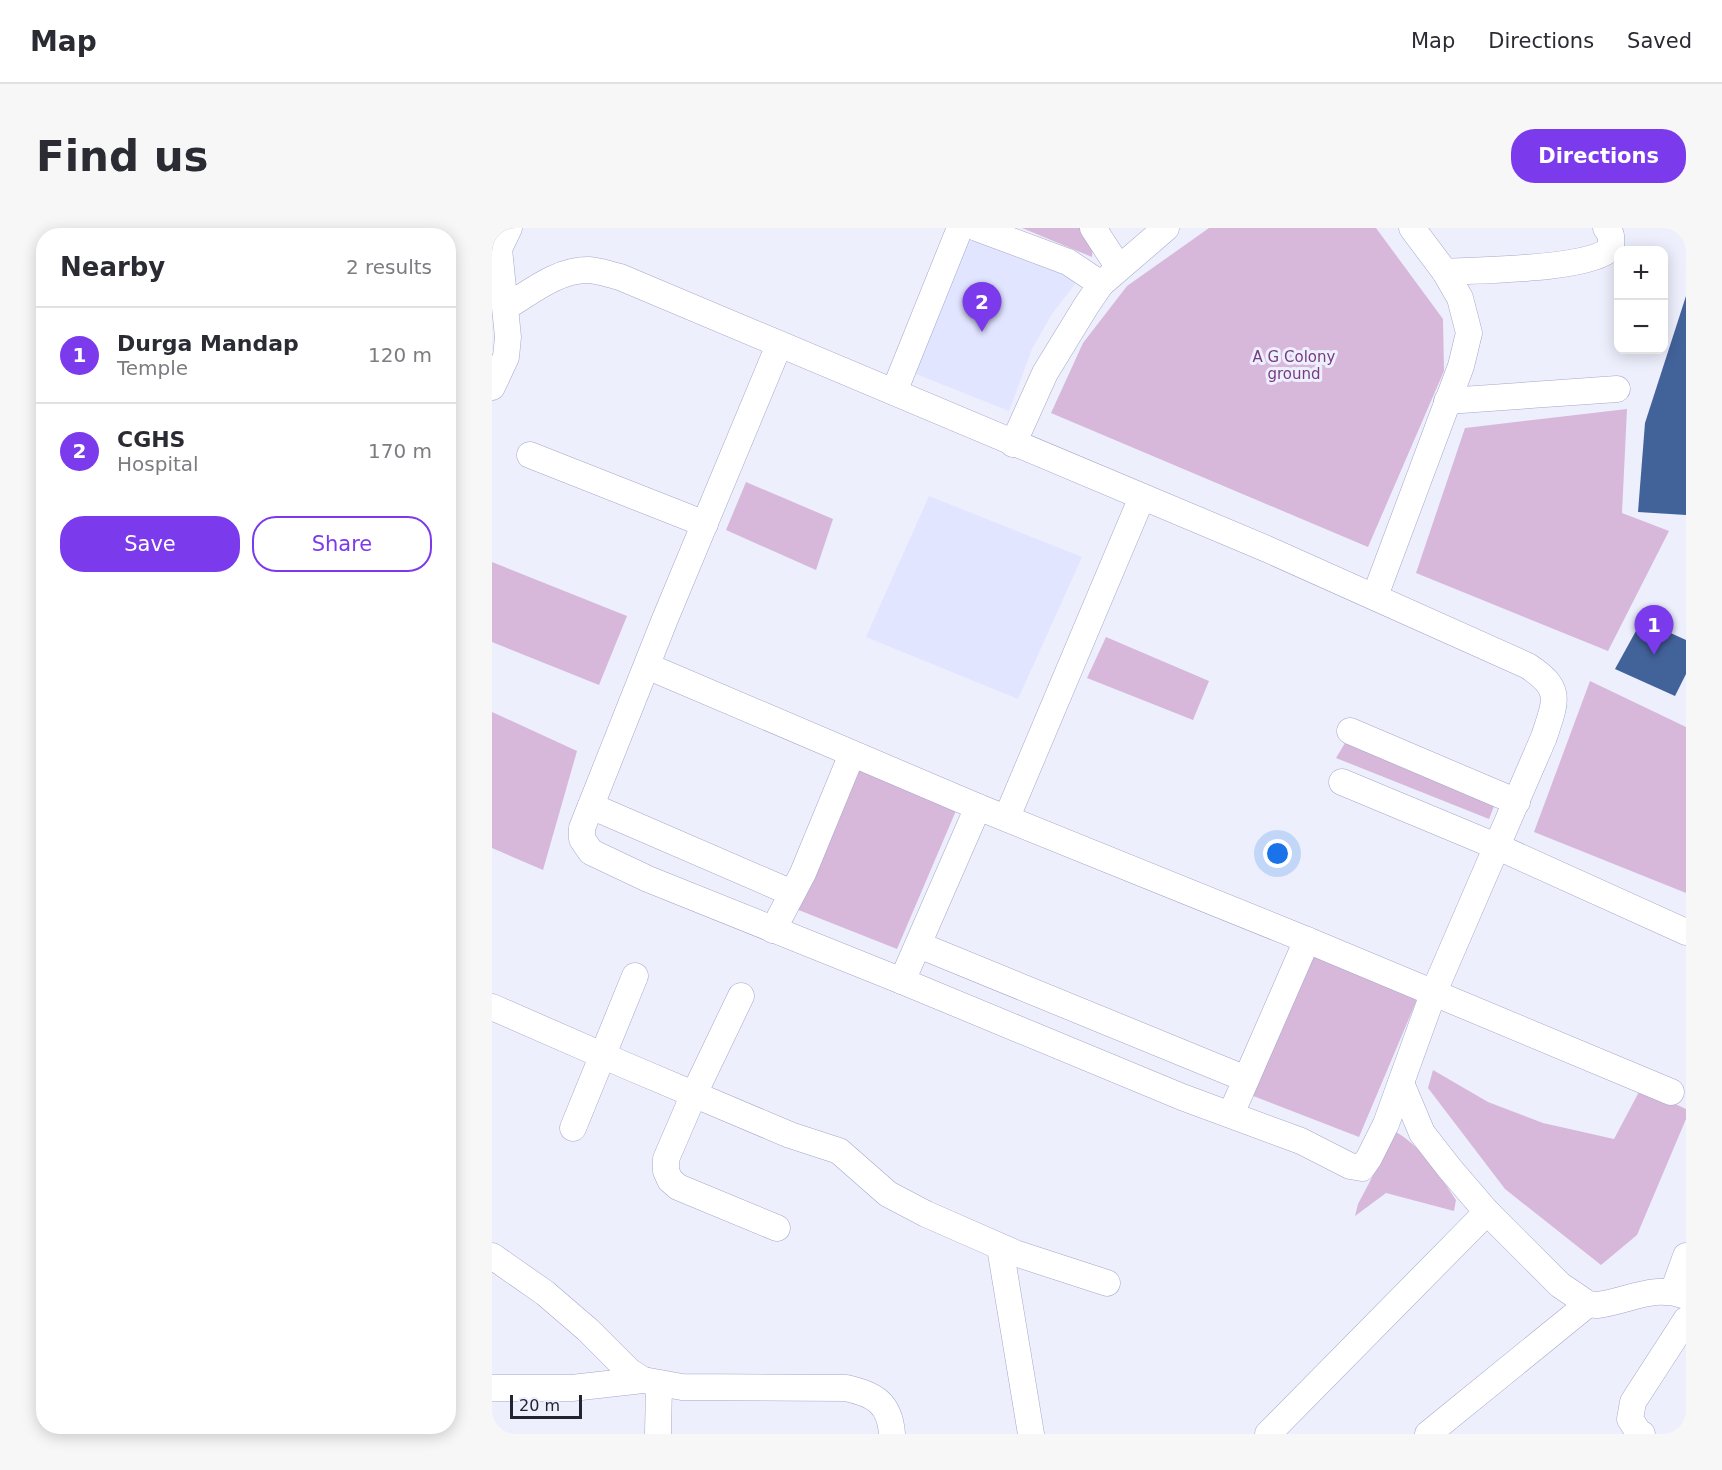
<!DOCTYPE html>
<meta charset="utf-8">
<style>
:root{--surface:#fff;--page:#f7f7f7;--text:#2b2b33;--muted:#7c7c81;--line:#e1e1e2;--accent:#7c3aed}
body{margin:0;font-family:"DejaVu Sans",sans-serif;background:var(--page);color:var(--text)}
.controls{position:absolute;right:18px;top:18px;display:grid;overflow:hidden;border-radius:12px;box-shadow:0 3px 15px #0003}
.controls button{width:54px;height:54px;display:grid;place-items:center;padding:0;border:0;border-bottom:2px solid var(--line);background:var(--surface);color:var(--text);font:30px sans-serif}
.scale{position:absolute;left:18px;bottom:15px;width:72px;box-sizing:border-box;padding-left:6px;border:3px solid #232431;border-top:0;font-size:16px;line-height:21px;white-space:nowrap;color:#232431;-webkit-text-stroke:4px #edeffd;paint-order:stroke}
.you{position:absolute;left:786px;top:626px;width:21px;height:21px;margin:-15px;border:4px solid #fff;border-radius:50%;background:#1a73e8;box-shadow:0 0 0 9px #1a73e833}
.badge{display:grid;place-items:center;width:39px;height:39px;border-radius:50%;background:var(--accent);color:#fff;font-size:20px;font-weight:700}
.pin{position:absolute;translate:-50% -50px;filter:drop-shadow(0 2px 3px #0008)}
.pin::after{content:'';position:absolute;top:32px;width:21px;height:18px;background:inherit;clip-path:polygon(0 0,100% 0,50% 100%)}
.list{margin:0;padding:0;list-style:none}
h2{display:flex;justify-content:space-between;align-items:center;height:78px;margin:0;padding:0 24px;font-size:26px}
h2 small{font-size:20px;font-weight:400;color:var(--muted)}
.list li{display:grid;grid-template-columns:39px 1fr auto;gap:18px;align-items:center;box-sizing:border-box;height:96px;padding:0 24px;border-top:2px solid var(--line)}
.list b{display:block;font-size:22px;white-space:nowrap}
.list p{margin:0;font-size:20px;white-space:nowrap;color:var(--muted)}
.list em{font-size:20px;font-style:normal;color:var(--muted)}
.actions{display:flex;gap:12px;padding:18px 24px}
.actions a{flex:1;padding:14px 0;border:2px solid var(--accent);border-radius:24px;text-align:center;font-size:21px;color:var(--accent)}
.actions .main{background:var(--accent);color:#fff}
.map{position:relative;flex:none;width:1194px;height:1206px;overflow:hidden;border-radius:24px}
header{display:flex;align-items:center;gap:36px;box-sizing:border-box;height:84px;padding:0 30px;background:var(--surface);border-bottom:2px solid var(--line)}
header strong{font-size:28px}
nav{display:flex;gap:33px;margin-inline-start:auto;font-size:21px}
.intro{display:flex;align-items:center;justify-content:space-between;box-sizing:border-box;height:144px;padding:0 36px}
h1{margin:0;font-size:42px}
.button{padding:15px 27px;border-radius:24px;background:var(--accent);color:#fff;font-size:21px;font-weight:700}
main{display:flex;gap:36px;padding:0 36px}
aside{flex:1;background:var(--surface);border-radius:24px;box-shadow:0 3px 15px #0003}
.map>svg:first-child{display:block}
.built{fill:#e2e5ff}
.green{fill:#d7b8db}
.building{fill:#42629a}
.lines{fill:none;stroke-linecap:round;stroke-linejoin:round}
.minor-casing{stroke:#a4a7c8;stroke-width:27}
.minor{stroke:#fff;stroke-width:26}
.labels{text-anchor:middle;stroke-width:6;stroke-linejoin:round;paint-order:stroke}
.park-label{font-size:15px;fill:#773b81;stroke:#edeffd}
</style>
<header>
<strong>Map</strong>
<nav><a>Map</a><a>Directions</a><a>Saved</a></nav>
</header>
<div class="intro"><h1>Find us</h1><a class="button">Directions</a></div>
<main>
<aside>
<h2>Nearby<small>2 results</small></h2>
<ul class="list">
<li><span class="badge">1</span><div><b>Durga Mandap</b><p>Temple</p></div><em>120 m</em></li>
<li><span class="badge">2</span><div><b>CGHS</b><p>Hospital</p></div><em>170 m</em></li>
</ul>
<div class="actions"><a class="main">Save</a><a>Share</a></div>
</aside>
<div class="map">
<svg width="1194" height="1206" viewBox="0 0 1194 1206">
<rect width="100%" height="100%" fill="#edeffd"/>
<g class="built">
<polygon points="472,0 590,47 560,86 540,121 517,183 414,142"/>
<polygon points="437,268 590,329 526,471 374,409"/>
</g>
<g class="green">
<polygon points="530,0 588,0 601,17 600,29"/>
<polygon points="717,0 884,0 951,91 952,143 876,319 559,185 591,115 635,58"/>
<polygon points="1135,181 1130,285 1177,303 1116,423 924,345 973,200"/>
<polygon points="254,254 341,291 324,342 234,302"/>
<polygon points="0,334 135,388 107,457 0,414"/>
<polygon points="614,409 717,453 701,492 595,450"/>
<polygon points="1098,453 1194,499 1194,665 1042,604"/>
<polygon points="0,484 85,523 51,642 0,620"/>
<polygon points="853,515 1002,578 997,591 844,530"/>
<polygon points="369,534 466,578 405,721 304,681"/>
<polygon points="817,720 929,762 867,909 756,866"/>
<polygon points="941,842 996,874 1051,895 1122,911 1149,860 1194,881 1194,891 1145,1007 1109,1037 1013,961 936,860"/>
<path d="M904,904C930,919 948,948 964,972L962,983L894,965L863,988L866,976Z"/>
</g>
<g class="building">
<polygon points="1194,68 1194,287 1146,284 1153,195"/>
<polygon points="1150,392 1194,412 1194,446 1183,468 1123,441"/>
</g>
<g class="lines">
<g class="minor-casing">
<g id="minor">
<polyline points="485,0 576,34 609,56"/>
<polyline points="601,0 627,40"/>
<path d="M953,44C986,42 1099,42 1119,20V7L1114,0"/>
<path d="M14,79C39,64 65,42 96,42C106,42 118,47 128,49L775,321L1036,438C1071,461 1064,472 1052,509L941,766L894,896L877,930L870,940L858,938L809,913L690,869L410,753L156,651L99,624L90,611V600L173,391L287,117"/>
<polyline points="0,159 14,129 16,109 7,21 17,0"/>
<polyline points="402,164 468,0"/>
<polyline points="955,173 1125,161"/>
<polyline points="521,216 553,145 594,78 609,56 674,0"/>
<polyline points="38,227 213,296"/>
<polyline points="883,368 969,138 977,105 968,70 953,44 920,0"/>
<polyline points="155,438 486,579 815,712 1179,864"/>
<polyline points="858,503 1025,574"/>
<polyline points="850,554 1006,619 1194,704"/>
<polyline points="99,578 300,665"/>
<polyline points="515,589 650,269"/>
<polyline points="281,702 311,645 360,526"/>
<polyline points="427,717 754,851"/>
<polyline points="410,753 486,579"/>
<polyline points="249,768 202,866 174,931 174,943 178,952 186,959 285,1000"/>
<polyline points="0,779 135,838 298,907 347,923 396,966 434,986 523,1025 615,1055"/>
<path d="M909,855L930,905L958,941L995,984L1068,1057L1096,1076L1105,1077C1138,1073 1160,1056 1194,1068"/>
<polyline points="739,886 815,712"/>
<polyline points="81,900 143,748"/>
<polyline points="508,1019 539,1206"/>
<path d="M0,1028L53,1065L96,1102L137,1143L151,1152L190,1159L354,1160C382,1166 398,1175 400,1206"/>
<polyline points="1181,1064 1194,1028"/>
<polyline points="0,1160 80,1160 151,1152"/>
<polyline points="166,1206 167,1156"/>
<polyline points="776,1206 995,984"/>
<polyline points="936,1206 1096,1076"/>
<polyline points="1150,1206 1147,1205 1138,1191 1141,1174 1194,1092"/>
</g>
</g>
<use href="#minor" class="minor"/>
</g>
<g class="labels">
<g class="park-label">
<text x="802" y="134">A G Colony<tspan x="802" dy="17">ground</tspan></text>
</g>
</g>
</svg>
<div class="controls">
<button>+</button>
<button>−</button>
</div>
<div class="scale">20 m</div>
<div class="you"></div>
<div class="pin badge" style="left:1162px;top:427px">1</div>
<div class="pin badge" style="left:490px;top:104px">2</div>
</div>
</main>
